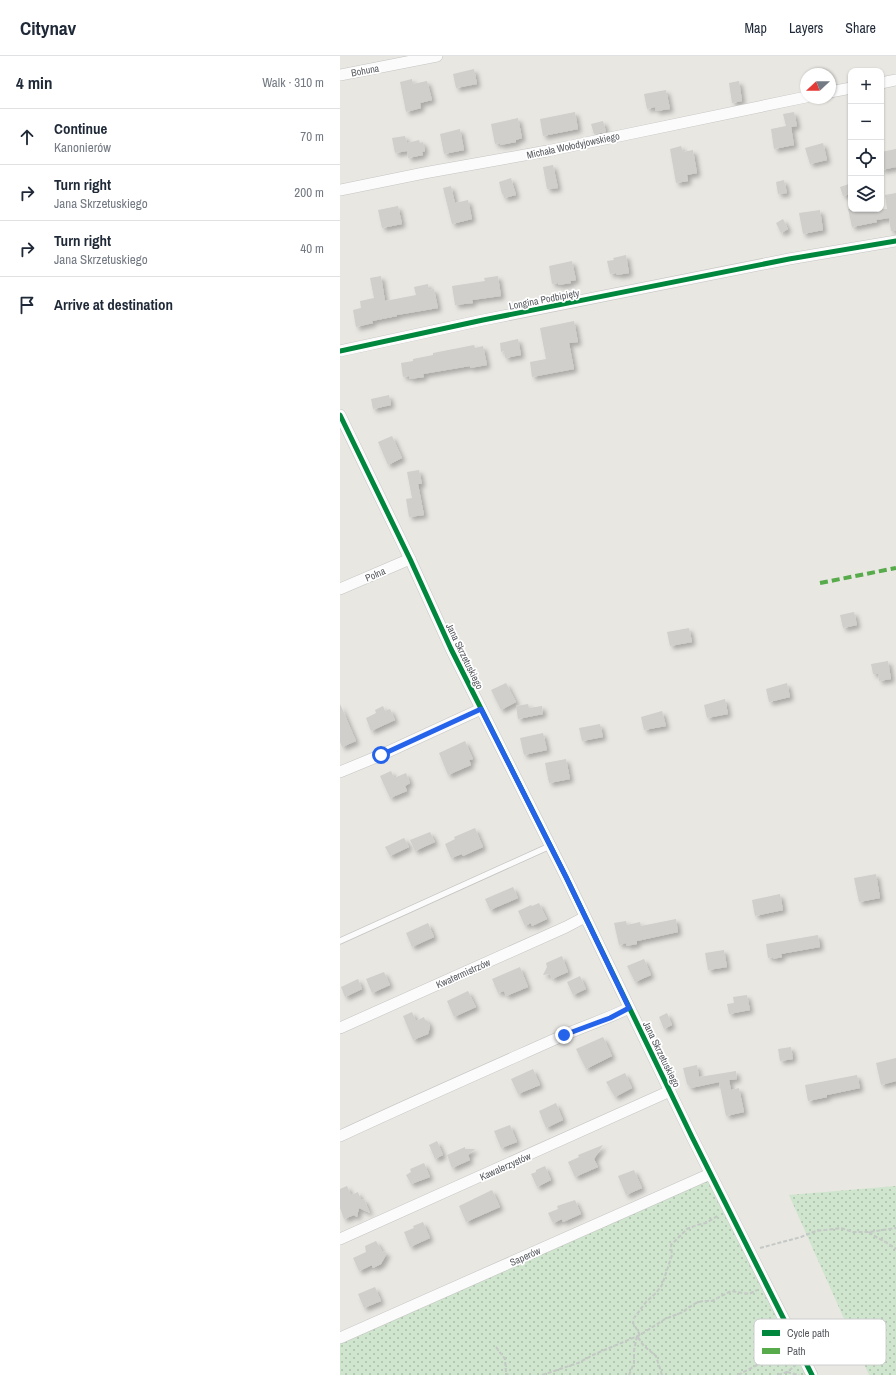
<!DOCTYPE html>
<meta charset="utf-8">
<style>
:root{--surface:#fff;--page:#f6f6f7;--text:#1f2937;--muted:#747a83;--line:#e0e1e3}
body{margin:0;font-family:"Archivo Narrow",sans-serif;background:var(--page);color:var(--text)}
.controls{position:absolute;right:12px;top:12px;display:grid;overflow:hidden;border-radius:8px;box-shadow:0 1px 3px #0004}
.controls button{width:36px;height:36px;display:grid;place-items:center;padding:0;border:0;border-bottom:1px solid var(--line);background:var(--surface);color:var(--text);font:20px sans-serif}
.compass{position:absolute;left:460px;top:12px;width:36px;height:36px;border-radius:50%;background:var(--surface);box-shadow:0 1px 3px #0004;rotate:248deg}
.stop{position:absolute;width:12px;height:12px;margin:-9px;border:3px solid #2563eb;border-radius:50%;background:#fff}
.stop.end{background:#2563eb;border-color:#fff;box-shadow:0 1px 4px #0008}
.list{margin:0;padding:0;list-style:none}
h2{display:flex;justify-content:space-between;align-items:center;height:52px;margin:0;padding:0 16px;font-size:17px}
h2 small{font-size:13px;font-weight:400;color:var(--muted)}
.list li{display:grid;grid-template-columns:26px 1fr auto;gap:12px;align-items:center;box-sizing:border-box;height:56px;padding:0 16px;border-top:1px solid var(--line)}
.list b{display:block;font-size:15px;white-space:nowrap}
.list p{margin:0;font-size:13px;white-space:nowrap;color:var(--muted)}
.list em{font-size:13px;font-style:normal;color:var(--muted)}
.icon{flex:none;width:22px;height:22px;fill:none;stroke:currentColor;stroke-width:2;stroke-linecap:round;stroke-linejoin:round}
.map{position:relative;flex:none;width:556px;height:1319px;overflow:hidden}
header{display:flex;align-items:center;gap:24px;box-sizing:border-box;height:56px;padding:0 20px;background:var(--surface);border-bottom:1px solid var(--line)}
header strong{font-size:19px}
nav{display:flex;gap:22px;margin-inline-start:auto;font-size:14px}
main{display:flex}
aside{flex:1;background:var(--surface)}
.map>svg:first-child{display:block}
.grass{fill:url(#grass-dots)}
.building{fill:#d0cfcc;filter:url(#shadow)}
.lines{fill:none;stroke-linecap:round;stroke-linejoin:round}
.service-casing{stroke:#c4c4c3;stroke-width:7}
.minor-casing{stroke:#c4c4c3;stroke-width:12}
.path{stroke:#c4c8c6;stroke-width:2;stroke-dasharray:4 2;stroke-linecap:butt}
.service{stroke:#fcfbfb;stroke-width:5.5}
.minor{stroke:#fcfbfb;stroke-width:11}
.quiet{stroke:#58ab4b;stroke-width:4;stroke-dasharray:8 4;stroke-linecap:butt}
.cycleway-casing{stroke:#fff;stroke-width:8}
.cycleway{stroke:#00873e;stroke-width:5}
.route{stroke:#2563eb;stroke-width:5}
.labels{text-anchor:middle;stroke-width:3.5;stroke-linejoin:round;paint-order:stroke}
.street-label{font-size:10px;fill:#585b60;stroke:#fff}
.key{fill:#fff;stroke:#cdcecf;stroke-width:1}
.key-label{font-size:11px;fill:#585b60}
</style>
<header>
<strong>Citynav</strong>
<nav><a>Map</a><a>Layers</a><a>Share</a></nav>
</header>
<main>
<aside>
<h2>4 min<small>Walk · 310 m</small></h2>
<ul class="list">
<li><svg class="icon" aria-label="ahead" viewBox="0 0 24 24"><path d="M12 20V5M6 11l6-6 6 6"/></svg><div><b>Continue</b><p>Kanonierów</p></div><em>70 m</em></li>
<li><svg class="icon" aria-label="right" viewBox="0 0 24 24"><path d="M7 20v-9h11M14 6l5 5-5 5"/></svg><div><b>Turn right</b><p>Jana Skrzetuskiego</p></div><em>200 m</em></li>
<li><svg class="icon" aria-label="right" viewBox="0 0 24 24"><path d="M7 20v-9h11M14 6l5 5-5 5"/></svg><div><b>Turn right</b><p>Jana Skrzetuskiego</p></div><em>40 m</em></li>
<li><svg class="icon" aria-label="arrive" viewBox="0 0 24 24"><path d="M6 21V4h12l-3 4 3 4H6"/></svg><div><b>Arrive at destination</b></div></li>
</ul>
</aside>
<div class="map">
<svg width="556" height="1319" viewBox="0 0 556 1319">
<defs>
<pattern id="grass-dots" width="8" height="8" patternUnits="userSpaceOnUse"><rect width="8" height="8" fill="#cfe5cd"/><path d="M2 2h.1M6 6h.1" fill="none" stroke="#abbdaa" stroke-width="1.8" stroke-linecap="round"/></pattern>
<filter id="shadow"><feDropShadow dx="3.5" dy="3.5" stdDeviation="2" flood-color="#0004"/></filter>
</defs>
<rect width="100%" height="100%" fill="#e8e7e2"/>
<g class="grass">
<polygon points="370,1118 472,1319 0,1319 0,1282"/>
<polygon points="556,1130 556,1319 529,1319 449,1139"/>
</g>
<g class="building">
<polygon points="134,13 137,28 116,32 113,18"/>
<polygon points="72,23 73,28 87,25 92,44 80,47 81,52 66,56 60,26"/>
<polygon points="399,25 402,45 392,47 389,27"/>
<polygon points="326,34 330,53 316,55 315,51 307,53 304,38"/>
<polygon points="235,56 238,73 203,80 200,63"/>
<polygon points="454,56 457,70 451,71 454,89 434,93 431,73 446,70 443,58"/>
<polygon points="178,62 182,82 176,84 176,86 160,89 160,87 155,88 151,68"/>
<polygon points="263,65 266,76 254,78 251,68"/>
<polygon points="120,73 124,94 104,98 100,78"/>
<polygon points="65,80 67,87 79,84 80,87 83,86 85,95 82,96 83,99 68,102 67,95 55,97 52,82"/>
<polygon points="483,87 487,104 470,108 465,92"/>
<polygon points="341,90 343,96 353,94 357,117 347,119 348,125 336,127 330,93"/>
<polygon points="556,93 556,111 541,114 541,96"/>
<polygon points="213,109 218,132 207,133 203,111"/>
<polygon points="171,122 176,139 164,142 163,138 162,138 159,126"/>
<polygon points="444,124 447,137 438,138 436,126"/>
<polygon points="509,128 511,138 503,140 500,131"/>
<polygon points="111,130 115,147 128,144 132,163 112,168 103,132"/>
<polygon points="556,137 556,175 551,175 549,162 536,164 537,166 512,171 508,153 547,153 545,139"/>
<polygon points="58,150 62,168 42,172 38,154"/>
<polygon points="480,154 483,174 463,178 459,157"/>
<polygon points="443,163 448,173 441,177 436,167"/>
<polygon points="286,199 289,217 277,219 276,217 270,218 267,205 274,204 273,202"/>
<polygon points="232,205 236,224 230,225 231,227 218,229 218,227 212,228 209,210"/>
<polygon points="41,220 45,245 76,239 74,231 88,228 89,234 94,233 98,252 57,259 57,260 32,265 33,267 16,271 13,254 21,252 20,245 34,242 30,222"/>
<polygon points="158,220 161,240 132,244 133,247 115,249 112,230 145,225 144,222"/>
<polygon points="234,265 238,286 229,287 234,313 192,321 190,306 206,303 200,272"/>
<polygon points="178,283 181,299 165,302 164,295 161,296 160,287"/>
<polygon points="134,289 135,292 143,290 147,309 130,312 130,310 83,318 84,321 70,323 69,320 63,321 61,307 73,305 73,303 93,299 93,297"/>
<polygon points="49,339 51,349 33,353 31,343"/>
<polygon points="52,380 62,402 48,409 38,386"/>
<polygon points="79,414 82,428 78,428 84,459 69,461 66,443 72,442 67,416"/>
<polygon points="514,556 517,569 503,572 500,559"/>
<polygon points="349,572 352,586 330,590 327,576"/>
<polygon points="548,605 551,623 539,625 538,618 533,618 531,608"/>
<polygon points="166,627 176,646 161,654 151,634"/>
<polygon points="447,627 450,641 429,646 426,633"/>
<polygon points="385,643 388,658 367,662 364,649"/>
<polygon points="0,648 16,685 2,691 0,686"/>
<polygon points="188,648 189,652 202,650 203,658 178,663 176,650"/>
<polygon points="43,650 45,655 50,653 55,664 31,675 26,662 36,657 35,654"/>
<polygon points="322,655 326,670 304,674 301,661"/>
<polygon points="260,668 263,681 242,685 239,672"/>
<polygon points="203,677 207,694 184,699 180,682"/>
<polygon points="125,685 133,703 129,704 131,709 108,719 99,697"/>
<polygon points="226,703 230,723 209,727 205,707"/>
<polygon points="51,715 54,722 66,717 70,727 65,730 67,735 50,742 40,720"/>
<polygon points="135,772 143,791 123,800 122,798 111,802 105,788 115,783 114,781"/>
<polygon points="90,776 95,786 75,795 70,784"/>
<polygon points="64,782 69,791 50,800 45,791"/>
<polygon points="536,818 540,842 519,846 514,822"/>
<polygon points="173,831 178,842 150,854 145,843"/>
<polygon points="440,838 443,854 415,860 412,844"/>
<polygon points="199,847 207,863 192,870 191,867 185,870 178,855 191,849 192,850"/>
<polygon points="336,863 338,876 297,885 297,888 286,890 286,887 279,889 274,867 286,865 287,869 300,866 301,870"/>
<polygon points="88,867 94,881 72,891 66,877"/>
<polygon points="478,879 480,891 446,897 441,898 442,901 433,903 433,901 428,902 426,888"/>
<polygon points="384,894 387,911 368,914 365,897"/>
<polygon points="222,900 228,916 212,923 210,918 203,919 207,911 206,907"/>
<polygon points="304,903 311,919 295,926 287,910"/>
<polygon points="180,911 188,931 166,940 164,935 158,937 152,923"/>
<polygon points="44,916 50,929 32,937 26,923"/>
<polygon points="240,920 246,933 233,939 227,926"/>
<polygon points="18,923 22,933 5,941 1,931"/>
<polygon points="128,935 136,951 114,961 107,945"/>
<polygon points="407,939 410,954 389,958 387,948 394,947 393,941"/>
<polygon points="72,956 76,965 84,961 85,964 88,965 90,971 88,978 73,984 63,960"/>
<polygon points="327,957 332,969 324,973 319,961"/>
<polygon points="263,981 272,1000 246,1013 236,993"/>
<polygon points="451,991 453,1003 440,1005 438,993"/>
<polygon points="556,1002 556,1025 541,1029 536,1007"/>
<polygon points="357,1009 359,1021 396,1015 397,1023 389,1024 391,1034 399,1032 404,1056 386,1060 379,1026 351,1032 347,1028 343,1012"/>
<polygon points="193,1013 200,1029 178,1038 171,1023"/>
<polygon points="285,1017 292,1032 275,1041 266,1026"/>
<polygon points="517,1019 520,1032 487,1039 487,1041 468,1045 465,1029"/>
<polygon points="216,1047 223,1064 206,1072 199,1055"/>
<polygon points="170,1069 177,1086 161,1092 154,1075"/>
<polygon points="97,1085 103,1099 95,1103 89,1089"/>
<polygon points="263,1089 254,1103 258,1111 235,1121 228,1106 239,1101 238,1099"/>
<polygon points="125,1091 125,1093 135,1093 128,1099 130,1104 112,1112 107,1099"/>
<polygon points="84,1107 90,1121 71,1128 66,1119 71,1116 70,1113"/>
<polygon points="205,1110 211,1124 197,1131 191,1118 196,1116 196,1114"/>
<polygon points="294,1114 302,1132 286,1139 278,1120"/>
<polygon points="7,1130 11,1139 18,1136 21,1144 24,1143 30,1157 19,1152 17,1161 14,1159 4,1163 0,1152 0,1133"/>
<polygon points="152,1134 160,1151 126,1166 119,1150"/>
<polygon points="235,1144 241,1158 223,1166 222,1163 213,1167 208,1157 218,1153 217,1150"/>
<polygon points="83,1166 90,1182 70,1191 64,1176 74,1172 73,1170"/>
<polygon points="36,1185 42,1195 47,1197 41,1208 33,1212 32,1209 19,1215 13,1202 26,1196 25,1190"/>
<polygon points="35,1231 41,1245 24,1252 18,1238"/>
</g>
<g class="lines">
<g class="service-casing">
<polyline id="service" points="0,885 210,790"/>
</g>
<g class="minor-casing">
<g id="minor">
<polyline points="0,19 97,0"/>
<polyline points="541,27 556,24"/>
<polyline points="490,36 511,32"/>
<polyline points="0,134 84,117 207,95 466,41"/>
<polyline points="0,295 143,264 449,203 556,185"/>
<polyline points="0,359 70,503 111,593 226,821 352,1081 472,1319"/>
<polyline points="0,533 70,503"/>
<polyline points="0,716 41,699 141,653"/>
<polyline points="0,972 226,871 245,861"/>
<path d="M0,1080C73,1046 148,1013 222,980C244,970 267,963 289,952"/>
<polyline points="0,1183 330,1035"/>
<polyline points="0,1282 370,1118"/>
</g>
</g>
<g class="path">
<path d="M529,1176C538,1183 547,1186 556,1193"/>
<polyline points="420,1192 461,1181 476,1175 501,1172 513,1176 529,1176 556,1172"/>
<polyline points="300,1279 293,1267 294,1262 306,1246 316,1237 322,1229 332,1199 331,1189 347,1173 357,1169 366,1167 379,1159"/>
<polyline points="156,1291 165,1303 166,1316 168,1319"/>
<polyline points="447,1316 459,1319"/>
<polyline points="202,1319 238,1307 255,1298 300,1279 325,1263 343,1256 348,1252 356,1247 363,1245 372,1245 391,1235 409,1238 417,1234"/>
<polyline points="289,1319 294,1307 294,1295 297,1280 304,1290 316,1300 322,1319"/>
<polyline points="398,1319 421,1307 449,1296"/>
<polyline points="438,1319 447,1316 456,1309"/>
</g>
<use href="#service" class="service"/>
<use href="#minor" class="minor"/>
<polyline class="quiet" points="480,527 556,512"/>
<g class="cycleway-casing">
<g id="cycleway">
<polyline points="0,295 143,264 449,203 556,185"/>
<polyline points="0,359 70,503 111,593 226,821 352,1081 472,1319"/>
</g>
</g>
<use href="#cycleway" class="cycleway"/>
</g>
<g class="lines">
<polyline class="route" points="41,699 141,653 226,821 289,952 270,962 224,979"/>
</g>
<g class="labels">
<g class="street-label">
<text transform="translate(25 14) rotate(-10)" y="4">Bohuna</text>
<text transform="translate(233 89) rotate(-12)" y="4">Michała Wołodyjowskiego</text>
<text transform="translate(204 243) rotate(-11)" y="4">Longina Podbipięty</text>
<text transform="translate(35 518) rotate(-23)" y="4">Polna</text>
<text transform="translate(125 600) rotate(64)" y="4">Jana Skrzetuskiego</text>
<text transform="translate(123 917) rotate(-24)" y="4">Kwatermistrzów</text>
<text transform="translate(322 998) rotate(64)" y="4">Jana Skrzetuskiego</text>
<text transform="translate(165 1110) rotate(-24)" y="4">Kawalerzystów</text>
<text transform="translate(185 1200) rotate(-24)" y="4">Saperów</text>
</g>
</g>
<rect x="414" y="1263" width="132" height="46" rx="6" class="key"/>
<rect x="422" y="1274" width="18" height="6" fill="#00873e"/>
<rect x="422" y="1292" width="18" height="6" fill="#58ab4b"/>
<g class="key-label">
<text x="447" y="1281">Cycle path</text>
<text x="447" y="1299">Path</text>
</g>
</svg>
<div class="controls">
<button>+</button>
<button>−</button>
<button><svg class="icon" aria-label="locate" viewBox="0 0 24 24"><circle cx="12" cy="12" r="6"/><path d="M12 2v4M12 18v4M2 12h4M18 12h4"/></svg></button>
<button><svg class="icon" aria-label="layers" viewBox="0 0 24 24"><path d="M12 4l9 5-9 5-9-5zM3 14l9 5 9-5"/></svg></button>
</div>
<svg class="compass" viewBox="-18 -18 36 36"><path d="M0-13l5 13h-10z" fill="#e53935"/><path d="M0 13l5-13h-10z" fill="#747a83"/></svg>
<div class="stop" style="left:41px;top:699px"></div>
<div class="stop end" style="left:224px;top:979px"></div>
</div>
</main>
